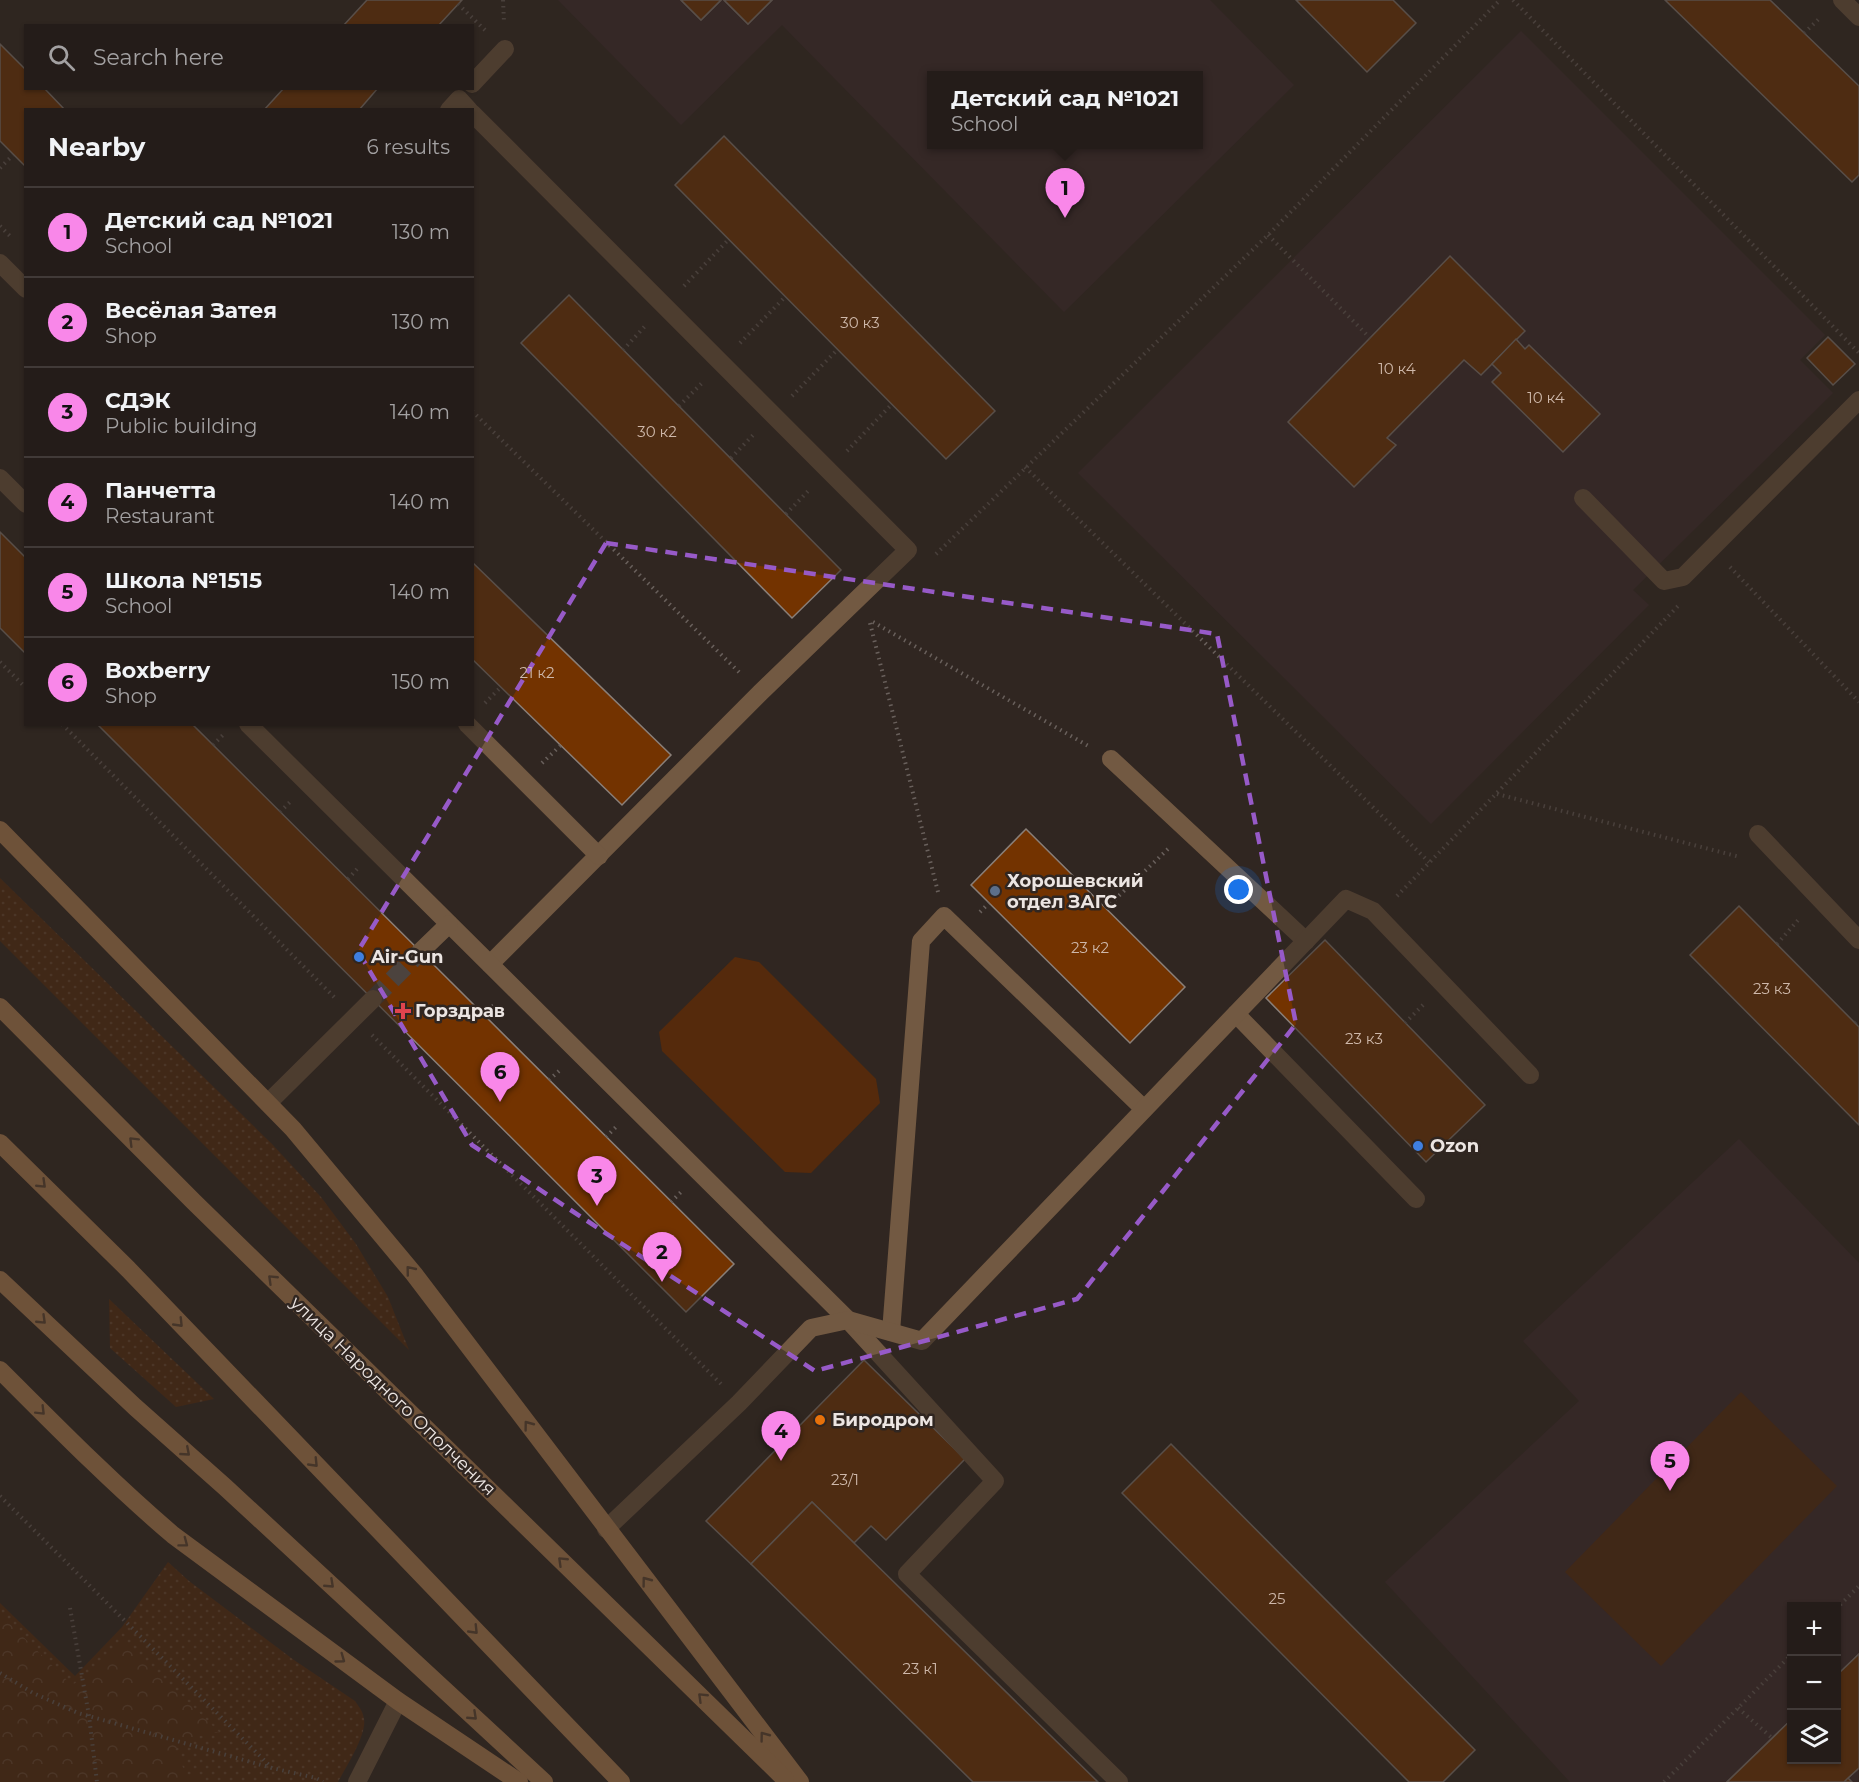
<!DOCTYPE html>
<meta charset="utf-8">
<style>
:root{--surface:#241c19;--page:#2c2522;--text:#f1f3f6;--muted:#a3a1a2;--line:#413a38;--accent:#f987e9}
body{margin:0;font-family:Montserrat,sans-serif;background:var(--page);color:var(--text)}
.controls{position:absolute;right:18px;bottom:18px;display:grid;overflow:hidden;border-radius:0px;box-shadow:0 2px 4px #0004}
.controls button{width:54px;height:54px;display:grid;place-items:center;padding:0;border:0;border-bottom:2px solid var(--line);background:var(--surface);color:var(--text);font:30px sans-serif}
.you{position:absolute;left:1239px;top:890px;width:21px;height:21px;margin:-15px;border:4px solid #fff;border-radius:50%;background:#1a73e8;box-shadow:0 0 0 9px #1a73e833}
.badge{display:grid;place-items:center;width:39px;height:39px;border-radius:50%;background:var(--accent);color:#111;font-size:20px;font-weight:700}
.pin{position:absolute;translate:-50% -50px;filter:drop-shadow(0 2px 3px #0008)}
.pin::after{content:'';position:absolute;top:32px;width:21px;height:18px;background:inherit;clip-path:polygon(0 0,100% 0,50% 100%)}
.popup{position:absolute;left:927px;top:71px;width:276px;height:78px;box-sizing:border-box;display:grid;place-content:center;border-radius:0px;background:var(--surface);filter:drop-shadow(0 2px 4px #0005);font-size:20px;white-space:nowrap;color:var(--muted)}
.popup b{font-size:22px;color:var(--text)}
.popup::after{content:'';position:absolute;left:50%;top:100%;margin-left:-12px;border:12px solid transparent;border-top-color:var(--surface)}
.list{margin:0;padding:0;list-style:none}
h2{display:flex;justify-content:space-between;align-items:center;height:78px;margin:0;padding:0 24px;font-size:26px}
h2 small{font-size:20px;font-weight:400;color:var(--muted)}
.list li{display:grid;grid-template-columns:39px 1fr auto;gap:18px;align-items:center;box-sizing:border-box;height:90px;padding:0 24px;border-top:2px solid var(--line)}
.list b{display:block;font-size:22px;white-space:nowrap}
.list p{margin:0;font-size:20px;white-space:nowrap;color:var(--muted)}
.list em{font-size:20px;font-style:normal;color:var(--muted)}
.icon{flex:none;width:33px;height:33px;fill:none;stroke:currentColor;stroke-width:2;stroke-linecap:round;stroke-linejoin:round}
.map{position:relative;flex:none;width:1859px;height:1782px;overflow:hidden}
.search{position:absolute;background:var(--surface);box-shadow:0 2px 4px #0004;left:24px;top:24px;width:450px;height:66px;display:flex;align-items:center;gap:15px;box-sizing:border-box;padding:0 21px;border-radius:0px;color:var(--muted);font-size:22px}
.panel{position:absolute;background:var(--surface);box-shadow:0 2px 4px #0004;left:24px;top:108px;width:450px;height:618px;border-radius:0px}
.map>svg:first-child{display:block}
.education{fill:#3d2a2e;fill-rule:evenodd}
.grass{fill:url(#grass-dots)}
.forest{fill:url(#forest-crowns)}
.pitch{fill:#552a0c}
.building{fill:#733300;stroke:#8a7f78;stroke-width:1.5}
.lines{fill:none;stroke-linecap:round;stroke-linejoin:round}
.minor-tunnel{stroke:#4c433e;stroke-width:18;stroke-dasharray:18 9;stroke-linecap:butt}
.path{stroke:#69605c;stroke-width:4;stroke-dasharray:1.5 4.5;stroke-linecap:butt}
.minor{stroke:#725942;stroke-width:18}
.major{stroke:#bb8757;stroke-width:18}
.oneway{stroke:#614834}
.marked{fill:none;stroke:#975ac8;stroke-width:4.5;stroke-dasharray:12 8;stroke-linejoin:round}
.service-dot{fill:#5c6f8a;stroke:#302621;stroke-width:2}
.shop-dot{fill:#3f7fe0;stroke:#302621;stroke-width:2}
.health-dot{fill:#e0444e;stroke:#302621;stroke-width:2}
.food-dot{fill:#e8710a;stroke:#302621;stroke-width:2}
.labels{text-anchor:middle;stroke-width:5;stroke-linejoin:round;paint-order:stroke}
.number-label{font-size:15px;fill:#ceb8aa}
.poi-label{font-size:18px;font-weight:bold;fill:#ece5e2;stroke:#302621;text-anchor:start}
.street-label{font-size:18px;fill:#ece5e2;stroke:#302621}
</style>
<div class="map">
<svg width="1859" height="1782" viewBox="0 0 1859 1782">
<defs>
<pattern id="grass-dots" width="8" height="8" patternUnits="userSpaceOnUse" patternTransform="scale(1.5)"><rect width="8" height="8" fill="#552a0c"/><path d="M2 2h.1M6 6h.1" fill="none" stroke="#6e492f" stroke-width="1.8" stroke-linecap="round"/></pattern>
<pattern id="forest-crowns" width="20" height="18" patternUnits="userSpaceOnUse" patternTransform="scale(1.5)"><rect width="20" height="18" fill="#552a0c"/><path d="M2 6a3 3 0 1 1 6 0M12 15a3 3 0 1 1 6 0" fill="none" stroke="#6e492f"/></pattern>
</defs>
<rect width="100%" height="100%" fill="#302621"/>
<g class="education">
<path d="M558,0H1210L1294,85L1064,312L782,25L681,125ZM932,76H1198V144H932Z"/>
<polygon points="1521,31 1825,335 1800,360 1833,393 1633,590 1649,605 1431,824 1078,473"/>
<path d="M1739,1139L1859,1263V1782H1570L1385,1582L1579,1401L1523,1341ZM1792,1606H1836V1760H1792Z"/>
</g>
<g class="grass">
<polygon points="0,878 272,1144 321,1197 356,1244 388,1297 409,1350 0,941"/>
<polygon points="109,1299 214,1399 176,1407 110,1348"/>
<path d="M168,1562L189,1581L294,1660L355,1701C359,1707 363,1711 364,1719C367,1734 346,1767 338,1782H0V1603L75,1676L122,1627Z"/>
</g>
<polygon class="forest" points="0,1614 72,1685 96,1670 125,1641 219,1732 194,1737 173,1750 187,1774 208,1782 0,1782"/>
<g class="pitch">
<polygon points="735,957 759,962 876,1079 880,1103 811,1173 785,1172 662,1051 659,1032"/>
<polygon points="1741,1392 1837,1486 1661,1666 1565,1572"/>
</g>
<g class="building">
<polygon points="367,0 462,0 438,26 343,26"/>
<polygon points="681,0 721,0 701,20"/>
<polygon points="681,0 721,0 701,20"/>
<polygon points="724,0 772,0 748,24"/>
<polygon points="724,0 772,0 748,24"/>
<polygon points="1296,0 1393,0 1416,23 1367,72"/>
<polygon points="1665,0 1770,0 1859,86 1859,175 1852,182"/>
<polygon points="0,44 26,70 26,88 44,88 65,110 26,110 26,167 0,141"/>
<polygon points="284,88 378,88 359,110 264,110"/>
<polygon points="724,136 995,411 946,459 675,185"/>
<polygon points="1450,256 1525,331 1481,375 1464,360 1387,438 1396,445 1354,487 1288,422"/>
<polygon points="569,295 841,570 792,618 521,343"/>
<polygon points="1828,337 1855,364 1833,385 1807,358"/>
<polygon points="1516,339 1525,349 1529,345 1600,414 1563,452 1492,382 1501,373 1492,364"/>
<polygon points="0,532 26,558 26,654 0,628"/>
<polygon points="472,562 671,755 622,805 472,659"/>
<polygon points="97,724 192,724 734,1264 686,1312"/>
<polygon points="1026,829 1185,987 1130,1043 971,885"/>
<polygon points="1739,906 1859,1027 1859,1125 1690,955"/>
<polygon points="1325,940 1485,1105 1426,1162 1266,998"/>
<polygon points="864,1360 965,1459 886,1540 871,1526 854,1543 812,1502 751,1564 706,1521"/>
<polygon points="1171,1444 1475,1750 1443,1782 1409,1782 1122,1493"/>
<polygon points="812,1502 854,1543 1098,1782 973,1782 751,1564"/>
<polygon points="1859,1654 1859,1768 1848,1778 1852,1782 1727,1782 1792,1719 1792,1760 1836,1760 1836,1676"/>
<polygon points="1859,1654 1859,1768 1848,1778 1844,1782 1727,1782 1792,1719 1792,1760 1836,1760 1836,1676"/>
</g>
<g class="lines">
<polyline class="minor-tunnel" points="373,999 420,952"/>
<g class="path">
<polyline points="503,0 504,22"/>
<polyline points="1513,0 1859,353"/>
<polyline points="458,4 486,31"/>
<polyline points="1804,33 1821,17"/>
<polyline points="0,168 13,155"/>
<polyline points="0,226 12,238"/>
<polyline points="1268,235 1370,338"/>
<polyline points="684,286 729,239"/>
<polyline points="740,343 786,296"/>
<polyline points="623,350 647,324"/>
<polyline points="792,396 838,349"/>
<polyline points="679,406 704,381"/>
<polyline points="472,411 742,675"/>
<polyline points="847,451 892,404"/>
<polyline points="731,458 755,433"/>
<polyline points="1025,467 1429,862"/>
<polyline points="786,514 810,489"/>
<polyline points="936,554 1268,235 1500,0"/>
<polyline points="1730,567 1859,702"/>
<polyline points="873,622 1090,747"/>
<polyline points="870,623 938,892"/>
<polyline points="0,662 26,688"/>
<polyline points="485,703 501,687"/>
<polyline points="62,724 335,998"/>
<polyline points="213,745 223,735"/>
<polyline points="542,763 561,745"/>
<polyline points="1497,794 1740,857"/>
<polyline points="280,812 290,802"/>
<polyline points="348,879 357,869"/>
<polyline points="1397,896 1678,606"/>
<polyline points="1106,908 1168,849"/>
<polyline points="980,912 989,903"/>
<polyline points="1777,944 1800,918"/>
<polyline points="484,1015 494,1005"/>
<polyline points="1405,1023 1424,1004"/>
<polyline points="1855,1023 1859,1019"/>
<polyline points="372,1035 721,1384"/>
<polyline points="549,1080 560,1070"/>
<polyline points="606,1137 616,1127"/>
<polyline points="671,1202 681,1192"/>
<polyline points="0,1496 272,1768"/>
<polyline points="70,1608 89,1716 97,1782"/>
<polyline points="1836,1609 1859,1586"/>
<polyline points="0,1673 33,1693 78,1713 272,1768 316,1778 323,1782"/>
<polyline points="1836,1687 1840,1690"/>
<polyline points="1738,1708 1772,1738"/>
<polyline points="1664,1782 1792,1654"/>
</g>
<g class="minor">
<polyline points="1842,0 1859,17"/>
<polyline points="472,84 505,49"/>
<polyline points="449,110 459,99 469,110"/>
<polyline points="472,113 908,550 760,693 490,964"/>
<polyline points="0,263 26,289"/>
<polyline points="0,478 26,504"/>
<polyline points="1583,498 1664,581 1683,577 1859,400"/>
<polyline points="248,724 848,1320 995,1481 907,1574 1119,1782"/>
<polyline points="467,724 599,856"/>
<polyline points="1111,759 1306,941"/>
<polyline points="1758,834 1859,940"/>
<polyline points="420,952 449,924"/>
<polyline points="1236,1014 1416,1199"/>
<polyline points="268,1103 373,999"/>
<polyline points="891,1332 921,941 944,916 1144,1109"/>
<polyline points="606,1529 739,1403 811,1328 848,1320 922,1341 1346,899 1373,911 1530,1075"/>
<polyline points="357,1782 398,1701"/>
</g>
<g class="major">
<polyline points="0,830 293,1129 414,1274 800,1782"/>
<polyline points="0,1007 194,1202 785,1779"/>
<polyline points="0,1143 128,1269 621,1782"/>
<polyline points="0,1280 135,1407 225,1487 544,1782"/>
<path d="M0,1370C56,1426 112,1483 173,1535L398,1701L519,1782"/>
</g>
</g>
<defs><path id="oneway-chevron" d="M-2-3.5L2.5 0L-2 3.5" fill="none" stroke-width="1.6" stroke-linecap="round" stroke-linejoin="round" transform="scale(1.5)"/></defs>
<g class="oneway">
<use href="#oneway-chevron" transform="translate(133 1141) rotate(-135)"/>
<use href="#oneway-chevron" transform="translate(42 1184) rotate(44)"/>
<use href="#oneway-chevron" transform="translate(410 1270) rotate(-129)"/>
<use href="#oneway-chevron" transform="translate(272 1279) rotate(-136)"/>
<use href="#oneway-chevron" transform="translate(42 1320) rotate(44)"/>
<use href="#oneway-chevron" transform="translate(179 1323) rotate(46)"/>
<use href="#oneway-chevron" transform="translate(41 1411) rotate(45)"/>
<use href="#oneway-chevron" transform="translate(528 1425) rotate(-127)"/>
<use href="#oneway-chevron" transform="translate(186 1452) rotate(41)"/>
<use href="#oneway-chevron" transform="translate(314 1463) rotate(46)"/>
<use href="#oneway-chevron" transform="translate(184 1543) rotate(37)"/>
<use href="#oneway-chevron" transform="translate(562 1561) rotate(-136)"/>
<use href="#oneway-chevron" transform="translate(646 1581) rotate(-127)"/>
<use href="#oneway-chevron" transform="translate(330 1584) rotate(43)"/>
<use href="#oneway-chevron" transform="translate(474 1630) rotate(46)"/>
<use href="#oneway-chevron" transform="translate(341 1659) rotate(36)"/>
<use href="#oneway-chevron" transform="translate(702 1697) rotate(-136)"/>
<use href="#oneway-chevron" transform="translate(473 1716) rotate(43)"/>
<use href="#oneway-chevron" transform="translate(764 1736) rotate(-127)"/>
</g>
<path d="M0 0H1859V1782H0ZM606,543L1217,634L1296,1024L1077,1299L815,1371L472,1145L358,951Z" fill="#302621" fill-opacity=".55" fill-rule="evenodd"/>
<path class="marked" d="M606,543L1217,634L1296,1024L1077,1299L815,1371L472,1145L358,951Z"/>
<circle class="service-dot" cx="995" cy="891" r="6"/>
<g class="shop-dot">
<circle cx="359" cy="957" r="6"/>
<circle cx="1418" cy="1146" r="6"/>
</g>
<path class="health-dot" d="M400 1002h6v6h6v6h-6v6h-6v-6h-6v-6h6z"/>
<circle class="food-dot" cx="820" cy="1420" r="6"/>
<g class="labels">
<g class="number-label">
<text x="860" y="328">30 к3</text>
<text x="1397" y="374">10 к4</text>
<text x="1546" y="403">10 к4</text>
<text x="657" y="437">30 к2</text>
<text x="537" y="678">21 к2</text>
<text x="1090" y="953">23 к2</text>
<text x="1772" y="994">23 к3</text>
<text x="1364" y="1044">23 к3</text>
<text x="845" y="1485">23/1</text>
<text x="1277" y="1604">25</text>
<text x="920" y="1674">23 к1</text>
</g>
<g class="poi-label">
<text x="1007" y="887">Хорошевский<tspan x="1007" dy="21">отдел ЗАГС</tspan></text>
<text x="371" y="963">Air-Gun</text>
<text x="415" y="1017">Горздрав</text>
<text x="1430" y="1152">Ozon</text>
<text x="832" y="1426">Биродром</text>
</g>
<g class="street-label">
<text transform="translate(393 1396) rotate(44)" y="6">улица Народного Ополчения</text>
</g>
</g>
</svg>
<div class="controls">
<button>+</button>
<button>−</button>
<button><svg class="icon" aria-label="layers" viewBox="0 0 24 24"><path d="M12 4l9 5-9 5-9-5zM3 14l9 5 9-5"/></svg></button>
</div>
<div class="you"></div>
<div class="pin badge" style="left:1065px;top:218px">1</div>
<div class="popup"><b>Детский сад №1021</b>School</div>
<div class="pin badge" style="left:662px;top:1282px">2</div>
<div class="pin badge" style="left:597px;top:1206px">3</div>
<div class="pin badge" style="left:781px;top:1461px">4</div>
<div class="pin badge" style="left:1670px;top:1491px">5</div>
<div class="pin badge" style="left:500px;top:1102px">6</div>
<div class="search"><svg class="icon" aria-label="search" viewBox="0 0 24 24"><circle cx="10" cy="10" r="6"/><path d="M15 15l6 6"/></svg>Search here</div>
<section class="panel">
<h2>Nearby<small>6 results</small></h2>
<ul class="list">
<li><span class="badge">1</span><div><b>Детский сад №1021</b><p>School</p></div><em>130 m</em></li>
<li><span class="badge">2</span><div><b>Весёлая Затея</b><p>Shop</p></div><em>130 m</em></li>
<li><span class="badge">3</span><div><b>СДЭК</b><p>Public building</p></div><em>140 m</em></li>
<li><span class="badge">4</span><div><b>Панчетта</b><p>Restaurant</p></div><em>140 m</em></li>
<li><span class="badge">5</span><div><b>Школа №1515</b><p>School</p></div><em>140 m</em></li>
<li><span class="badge">6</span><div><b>Boxberry</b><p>Shop</p></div><em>150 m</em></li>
</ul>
</section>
</div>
